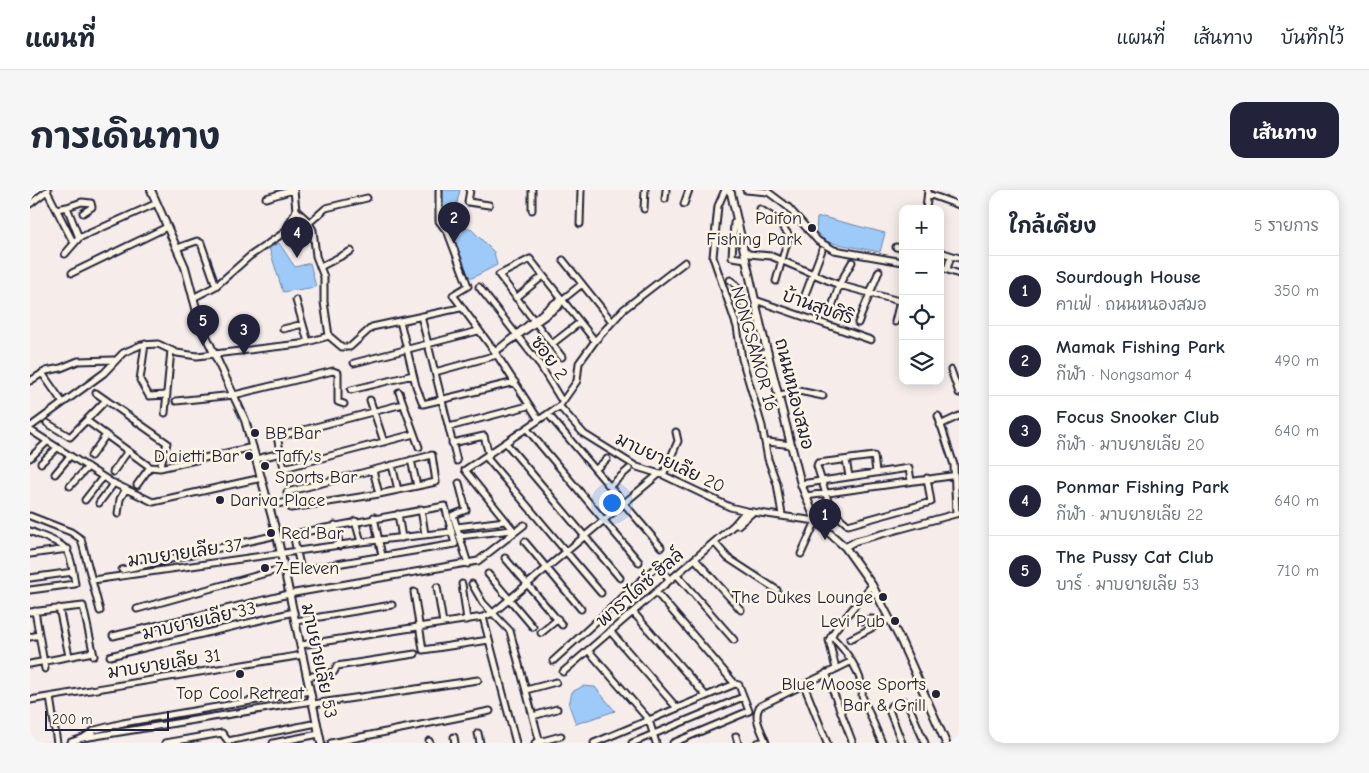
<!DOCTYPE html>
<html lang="th">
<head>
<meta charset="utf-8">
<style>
	body { margin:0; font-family:"Comic Neue","Playpen Sans Thai",sans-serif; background:#f6f6f7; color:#1f2937 }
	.controls { position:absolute; right:15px; top:15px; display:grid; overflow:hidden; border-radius:10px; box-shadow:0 2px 12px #0003 }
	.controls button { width:45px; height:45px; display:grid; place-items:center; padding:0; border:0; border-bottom:1px solid #e0e1e3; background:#fff; color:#1f2937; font:25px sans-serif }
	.scale { position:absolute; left:15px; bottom:12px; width:124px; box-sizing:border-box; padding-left:5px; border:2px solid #22223b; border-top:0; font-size:14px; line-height:18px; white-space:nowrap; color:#22223b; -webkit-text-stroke:4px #fcf5e5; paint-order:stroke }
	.you { position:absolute; left:581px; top:312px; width:18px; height:18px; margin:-12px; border:4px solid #fff; border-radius:50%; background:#1a73e8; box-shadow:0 0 0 8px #1a73e833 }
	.badge { display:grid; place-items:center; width:32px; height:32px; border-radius:50%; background:#22223b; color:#fff; font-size:16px; font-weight:700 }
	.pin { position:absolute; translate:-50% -41px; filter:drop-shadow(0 1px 2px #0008) }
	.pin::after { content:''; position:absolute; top:26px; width:18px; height:15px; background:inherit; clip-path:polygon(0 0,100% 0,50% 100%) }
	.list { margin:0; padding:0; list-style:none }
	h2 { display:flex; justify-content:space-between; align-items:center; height:65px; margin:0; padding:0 20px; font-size:21px }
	h2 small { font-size:16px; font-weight:400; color:#747a83 }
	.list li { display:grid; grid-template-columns:32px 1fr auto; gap:15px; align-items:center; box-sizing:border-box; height:70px; padding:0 20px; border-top:1px solid #e0e1e3 }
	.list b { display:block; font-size:19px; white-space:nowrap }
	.list p { margin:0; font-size:16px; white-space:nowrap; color:#747a83 }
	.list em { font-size:16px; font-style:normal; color:#747a83 }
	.icon { flex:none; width:28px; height:28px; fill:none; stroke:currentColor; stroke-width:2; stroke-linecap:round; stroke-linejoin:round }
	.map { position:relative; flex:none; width:929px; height:553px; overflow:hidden; border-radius:15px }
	header { display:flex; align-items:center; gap:30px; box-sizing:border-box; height:70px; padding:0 25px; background:#fff; border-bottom:1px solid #e0e1e3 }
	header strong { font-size:24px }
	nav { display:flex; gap:28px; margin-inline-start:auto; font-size:18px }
	.intro { display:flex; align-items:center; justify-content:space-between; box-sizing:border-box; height:120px; padding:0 30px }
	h1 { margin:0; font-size:35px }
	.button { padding:12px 22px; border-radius:15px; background:#22223b; color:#fff; font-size:18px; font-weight:700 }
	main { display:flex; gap:30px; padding:0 30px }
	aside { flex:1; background:#fff; border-radius:15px; box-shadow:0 2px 12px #0003 }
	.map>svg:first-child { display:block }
</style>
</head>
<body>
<header>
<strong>แผนที่</strong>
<nav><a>แผนที่</a><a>เส้นทาง</a><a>บันทึกไว้</a></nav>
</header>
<div class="intro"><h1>การเดินทาง</h1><a class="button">เส้นทาง</a></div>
<main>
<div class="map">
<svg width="929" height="553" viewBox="0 0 929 553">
	<rect width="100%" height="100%" fill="#f6edea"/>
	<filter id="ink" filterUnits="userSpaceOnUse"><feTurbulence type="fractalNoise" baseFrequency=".02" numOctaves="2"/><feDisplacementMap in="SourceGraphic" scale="10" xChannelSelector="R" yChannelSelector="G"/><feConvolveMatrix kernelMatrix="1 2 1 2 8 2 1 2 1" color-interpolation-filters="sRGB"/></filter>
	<g filter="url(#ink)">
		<!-- water -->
		<path fill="#9dcaf8" stroke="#6c87ac" d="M413,0H430L426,17L415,19L411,16Z
			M793,27L855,43L850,62L797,52L786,42L787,28Z
			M440,38L464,62L467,75L442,88L438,85L422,44L424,40Z
			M249,53L265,77L280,73L286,97L253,102L239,58Z
			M553,496L565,497L585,521L546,534L539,515L542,502Z"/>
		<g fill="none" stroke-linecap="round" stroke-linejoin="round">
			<defs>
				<path id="minor" d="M409,0V31L418,43L438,96L423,105L465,162L509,230
					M440,0L438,12L459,15
					M695,0L688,16L683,67L707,137L712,169L732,236L738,269L747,294L752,325
					M716,0L738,2L758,17L788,51L804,60L873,72
					M17,1L42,50
					M898,4L929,15
					M236,8L263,0
					M635,9L636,0
					M0,14L18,0
					M654,14L659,0
					M37,17L52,12L61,13L62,17L53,23
					M27,19L37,17L49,48L35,64
					M614,19L615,0
					M730,19L746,29L759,45L746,91
					M896,19L898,0
					M266,20L277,30L283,40L286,66L294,87V112L299,146
					M502,20V0
					M279,33L296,18L337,8
					M704,33L702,67L716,69
					M550,34L551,0
					M49,48L127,13
					M866,57L873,58
					M147,58L167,51L171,53L186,96
					M714,60L719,64L741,66L809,95L873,112
					M910,62L929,68
					M533,70L580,129
					M290,77L321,61
					M910,77L929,84
					M917,79L921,66
					M42,83L137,37
					M700,90C714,98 715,125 718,139L731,137
					M449,97L508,172L530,208
					M775,105L792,60
					M163,108L186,96L220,66L255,42L266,20L264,0
					M486,108L513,86
					M266,110L278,152
					M725,110L841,150
					M802,117L809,95L822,72
					M391,126L427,271
					M370,131L386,196L393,214L485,192
					M865,132L870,111
					M828,133L849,81
					M253,139L273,134
					M115,154L110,190L119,206L137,205
					M522,154L549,133
					M465,162L529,116L532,110L552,94
					M465,162L526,112L532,110
					M725,166L738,162
					M532,167L469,85L500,69L565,151
					M324,173L448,141
					M921,180L929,203
					M405,182L467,165
					M12,183L33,213
					M0,191L16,181L31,178L48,171L84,170
					M321,200L383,185
					M369,202L389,257
					M66,203L137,253L130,278
					M750,205L769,201L793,206
					M340,210L354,252
					M146,211L204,205L303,181L308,183V212L314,214
					M373,214L247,247L254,278L384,244
					M528,218L547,191L549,173L565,151L594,119L655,72
					M135,223L141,160
					M518,224L631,357
					M908,226L924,275L926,324
					M57,231L120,277L130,278L223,257
					M17,233L40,247L76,210
					M910,235L929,226
					M0,237L74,183L93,163L111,155L128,154L147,163L167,166L270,154L299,146L312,157H320L342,137L430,118
					M419,237L498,216
					M497,239L609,372
					M0,240L81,292L123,312L232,288
					M738,252L762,255
					M422,253L454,246L459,265
					M476,253L590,388
					M402,265L406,292L349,304L261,318L257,302Z
					M61,266L76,245
					M456,267L571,403
					M0,268L18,251
					M226,269L251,263
					M381,270L387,296
					M816,270L819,286
					M11,273L27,258
					M362,275L368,300
					M566,279L577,269
					M343,280L349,304
					M83,282L98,261
					M846,282L844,266L788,273L787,276L801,320L818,335L901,312L897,288
					M25,284L40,266
					M633,285L648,251L646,242
					M429,293L436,320L423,325L438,374
					M771,294L879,278L881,291
					M107,295L120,277
					M40,296L58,277
					M580,296L599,279
					M776,306L921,286
					M55,310L73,287
					M69,313L84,293
					M239,315L259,312
					M415,316L425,354L271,380L263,344Z
					M391,319L395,344
					M716,321L704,335H708L723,322
					M88,324L90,309L96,299
					M368,324L372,348
					M0,326L41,342L51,349L70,421
					M344,327L352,366
					M325,331L331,352
					M305,335L310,356
					M427,337L475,331
					M0,341C38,357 39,353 45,394L0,400
					M485,342L435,280L525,219L531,218L554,244L607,277L633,285L700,317L716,321L786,331L771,364
					M429,346L482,340
					M495,352L551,419
					M684,352L698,368L747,400
					M815,357L826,351L929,323
					M0,364L38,359
					M475,368L532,435
					M665,369L711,420
					M92,380L247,345
					M458,384L503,437
					M647,385L704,450
					M0,388L43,382
					M63,390L331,352L421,342
					M432,394L437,430
					M442,394L453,413L480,441L510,553
					M407,397L413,433
					M384,402L393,460L459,450
					M626,402L705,494L709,495L719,521L643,553
					M29,418L39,466
					M107,419L254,378
					M5,421L15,479
					M0,422L53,416L64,466
					M603,422L676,506
					M453,427L486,553
					M266,431L362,415
					M831,431L841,429L854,431
					M580,441L647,518
					M511,443L528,429
					M83,446L259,404L448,371L494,335
					M801,446C815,459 835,486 832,506L852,553
					M0,447L9,445
					M820,449L859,429
					M271,455L453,427L463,423L629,284
					M558,460L619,530L626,553
					M80,466L264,422
					M523,471L628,375L640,390
					M0,474L63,462
					M806,479L820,472
					M533,482L704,335
					M796,483L822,551
					M277,487L304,482L307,476L385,464
					M774,495L797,553
					M496,500L526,492
					M20,507L27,553
					M0,510L273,465
					M283,514L448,490
					M503,526L527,519
					M448,543L450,553
					M706,546L708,553
					M424,547L425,553
					M53,548L282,511
					M399,551L400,553
					M41,552L53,548L65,540L93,533L280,501
					M135,553L192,543L198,551L287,533
					M243,553L289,544
					M301,553L460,521
					M505,553L531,546
					M564,553L705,494
					M602,553L713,507
					M727,553L731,552
					M736,553C732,540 722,528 730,516L806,479L799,450L805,440L842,395
					M872,553L859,520L861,516L874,511L878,514L895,553"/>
				<path id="tertiary" d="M121,0L155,77L170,133L215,230L247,345L291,553
					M698,0L701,3L731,137L771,294L786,331L815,357L842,395L871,451L916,553"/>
			</defs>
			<!-- minor casing -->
			<use href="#minor" stroke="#22223b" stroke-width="9"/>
			<!-- tertiary casing -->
			<use href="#tertiary" stroke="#22223b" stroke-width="10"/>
			<!-- minor -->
			<use href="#minor" stroke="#fcf5e5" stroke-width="5"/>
			<!-- tertiary -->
			<use href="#tertiary" stroke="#fcf5e5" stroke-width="6"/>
		</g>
	</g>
	<!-- markers -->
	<g fill="#22223b" stroke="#fcf5e5" stroke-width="2">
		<circle cx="782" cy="38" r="5"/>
		<circle cx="225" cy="243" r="5"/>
		<circle cx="219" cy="266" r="5"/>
		<circle cx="235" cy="276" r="5"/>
		<circle cx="190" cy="310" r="5"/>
		<circle cx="241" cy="343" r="5"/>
		<circle cx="235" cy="378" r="5"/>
		<circle cx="853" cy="407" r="5"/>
		<circle cx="865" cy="431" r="5"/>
		<circle cx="210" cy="484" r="5"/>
		<circle cx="906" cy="504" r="5"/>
	</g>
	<g text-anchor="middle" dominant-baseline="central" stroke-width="5" stroke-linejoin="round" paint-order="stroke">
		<!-- poi labels -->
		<g font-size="18" fill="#22223b" stroke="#fcf5e5" text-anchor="end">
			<text x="772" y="28">Paifon<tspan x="772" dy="21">Fishing Park</tspan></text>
			<text x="235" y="243" text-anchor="start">BB Bar</text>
			<text x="209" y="266">D'aietti Bar</text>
			<text x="245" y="266" text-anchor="start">Taffy's<tspan x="245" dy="21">Sports Bar</tspan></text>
			<text x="200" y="310" text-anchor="start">Dariva Place</text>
			<text x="251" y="343" text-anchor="start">Red Bar</text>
			<text x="245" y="378" text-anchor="start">7-Eleven</text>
			<text x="843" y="407">The Dukes Lounge</text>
			<text x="855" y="431">Levi Pub</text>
			<text x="896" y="494">Blue Moose Sports<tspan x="896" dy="21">Bar &amp; Grill</tspan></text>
			<text x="210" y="503" text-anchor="middle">Top Cool Retreat</text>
		</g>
		<!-- street labels -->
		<g font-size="18" fill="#22223b" stroke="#fcf5e5">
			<text transform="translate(788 117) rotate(19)">บ้านสุขศิริ</text>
			<text transform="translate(724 159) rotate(74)">NONGSAMOR 16</text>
			<text transform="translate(519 168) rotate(54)">ซอย 2</text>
			<text transform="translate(764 204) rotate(76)">ถนนหนองสมอ</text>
			<text transform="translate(640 273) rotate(25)">มาบยายเลีย 20</text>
			<text transform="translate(155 363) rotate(-8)">มาบยายเลีย 37</text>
			<text transform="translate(610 398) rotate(-41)">พาราไดซ์ ฮิลล์</text>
			<text transform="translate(169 431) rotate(-13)">มาบยายเลีย 33</text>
			<text transform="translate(289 471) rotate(78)">มาบยายเลีย 53</text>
			<text transform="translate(134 474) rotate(-9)">มาบยายเลีย 31</text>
		</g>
	</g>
</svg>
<div class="controls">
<button>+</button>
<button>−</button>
<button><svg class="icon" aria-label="locate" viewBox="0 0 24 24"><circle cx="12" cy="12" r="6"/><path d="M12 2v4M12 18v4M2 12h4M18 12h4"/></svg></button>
<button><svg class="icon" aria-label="layers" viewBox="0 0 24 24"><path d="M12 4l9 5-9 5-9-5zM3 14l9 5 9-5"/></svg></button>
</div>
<div class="scale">200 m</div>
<div class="you"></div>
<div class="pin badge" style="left:795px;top:350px">1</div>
<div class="pin badge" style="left:424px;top:53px">2</div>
<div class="pin badge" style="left:214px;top:165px">3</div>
<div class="pin badge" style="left:267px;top:68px">4</div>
<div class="pin badge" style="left:173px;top:156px">5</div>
</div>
<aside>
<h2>ใกล้เคียง<small>5 รายการ</small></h2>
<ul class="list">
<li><span class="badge">1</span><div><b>Sourdough House</b><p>คาเฟ่ · ถนนหนองสมอ</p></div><em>350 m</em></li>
<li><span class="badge">2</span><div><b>Mamak Fishing Park</b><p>กีฬา · Nongsamor 4</p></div><em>490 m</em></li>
<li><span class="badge">3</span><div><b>Focus Snooker Club</b><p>กีฬา · มาบยายเลีย 20</p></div><em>640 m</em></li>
<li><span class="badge">4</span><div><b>Ponmar Fishing Park</b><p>กีฬา · มาบยายเลีย 22</p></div><em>640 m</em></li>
<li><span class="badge">5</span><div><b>The Pussy Cat Club</b><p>บาร์ · มาบยายเลีย 53</p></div><em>710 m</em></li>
</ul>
</aside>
</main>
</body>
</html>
